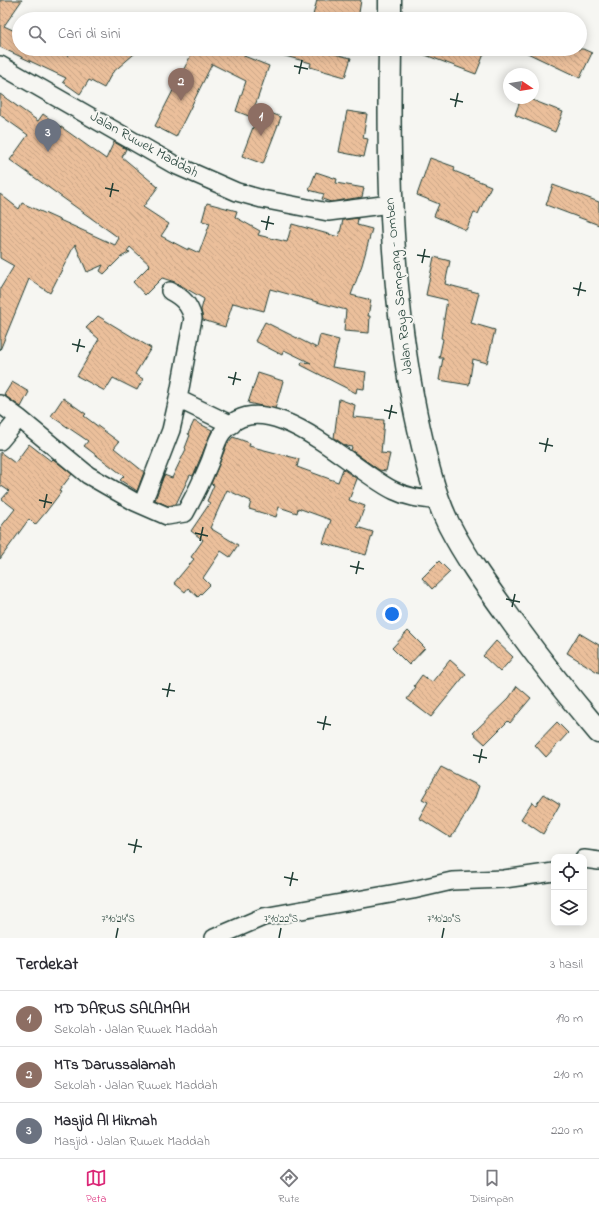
<!DOCTYPE html>
<html lang="id">
<head>
<meta charset="utf-8">
<style>
	body { margin:0; font-family:"Indie Flower",sans-serif; background:#f7f7f7; color:#2b2b33 }
	.controls { position:absolute; right:12px; bottom:12px; display:grid; overflow:hidden; border-radius:8px; box-shadow:0 2px 10px #0003 }
	.controls button { width:36px; height:36px; display:grid; place-items:center; padding:0; border:0; border-bottom:1px solid #e1e1e2; background:#fff; color:#2b2b33; font:20px sans-serif }
	.compass { position:absolute; left:503px; top:68px; width:36px; height:36px; border-radius:50%; background:#fff; box-shadow:0 2px 10px #0003; rotate:102deg }
	.you { position:absolute; left:392px; top:614px; width:14px; height:14px; margin:-10px; border:3px solid #fff; border-radius:50%; background:#1a73e8; box-shadow:0 0 0 6px #1a73e833 }
	.badge { display:grid; place-items:center; width:26px; height:26px; border-radius:50%; background:#db2777; color:#fff; font-size:13px; font-weight:700 }
	.pin { position:absolute; translate:-50% -33px; filter:drop-shadow(0 1px 2px #0008) }
	.pin::after { content:''; position:absolute; top:21px; width:14px; height:12px; background:inherit; clip-path:polygon(0 0,100% 0,50% 100%) }
	.list { margin:0; padding:0; list-style:none }
	h2 { display:flex; justify-content:space-between; align-items:center; height:52px; margin:0; padding:0 16px; font-size:17px }
	h2 small { font-size:13px; font-weight:400; color:#7c7c81 }
	.list li { display:grid; grid-template-columns:26px 1fr auto; gap:12px; align-items:center; box-sizing:border-box; height:56px; padding:0 16px; border-top:1px solid #e1e1e2 }
	.list b { display:block; font-size:15px; white-space:nowrap }
	.list p { margin:0; font-size:13px; white-space:nowrap; color:#7c7c81 }
	.list em { font-size:13px; font-style:normal; color:#7c7c81 }
	.icon { flex:none; width:22px; height:22px; fill:none; stroke:currentColor; stroke-width:2; stroke-linecap:round; stroke-linejoin:round }
	.map { position:relative; flex:none; width:599px; height:938px; overflow:hidden }
	.search { position:absolute; background:#fff; box-shadow:0 2px 10px #0003; left:12px; right:12px; top:12px; height:44px; display:flex; align-items:center; gap:10px; box-sizing:border-box; padding:0 14px; border-radius:22px; color:#7c7c81; font-size:15px }
	.sheet { height:220px; background:#fff }
	nav { display:flex; justify-content:space-around; align-items:center; box-sizing:border-box; height:56px; border-top:1px solid #e1e1e2; background:#fff; font-size:11px; color:#7c7c81 }
	nav a { display:grid; justify-items:center; gap:2px }
	nav .on { color:#db2777 }
	.map>svg:first-child { display:block }
</style>
</head>
<body>
<div class="map">
<svg width="599" height="938" viewBox="0 0 599 938">
	<defs>
		<pattern id="building-back-hatch" width="6" height="6" patternUnits="userSpaceOnUse"><rect width="6" height="6" fill="#ebbf9b"/><path d="M-1 5l2 2M0 0l6 6M5-1l2 2" fill="none" stroke="#c9a586"/></pattern>
	</defs>
	<rect width="100%" height="100%" fill="#f6f6f2"/>
	<filter id="ink" filterUnits="userSpaceOnUse"><feTurbulence type="fractalNoise" baseFrequency=".025" numOctaves="2"/><feDisplacementMap in="SourceGraphic" scale="8" xChannelSelector="R" yChannelSelector="G"/><feConvolveMatrix kernelMatrix="1 2 1 2 8 2 1 2 1" color-interpolation-filters="sRGB"/></filter>
	<g filter="url(#ink)">
		<!-- building -->
		<path fill="url(#building-back-hatch)" stroke="#1f3d34" d="M0,0H22L4,26L19,33V49H55L68,56L73,49H140L112,73L104,88L89,80L80,94L63,82L66,78L0,47Z
			M317,0H361L358,19H312Z
			M183,49H238L245,53L244,56L269,66L251,117L236,111L246,81L212,64L176,137L155,126L192,53Z
			M274,49H327L326,52L351,58L345,77L310,67L311,63L274,53Z
			M412,49H486L476,74L412,50Z
			M519,49H583L592,53L580,78Z
			M0,94L38,121L43,114L106,159L114,142L126,149L122,157L158,187L143,207L169,224L161,236L188,250V248L199,253L210,223L202,221L207,203L237,211L235,217L260,231L258,235L287,242L292,224L339,237L343,220L358,218L357,225L372,229L362,265L351,295L371,300L368,316H370L369,333L344,331L346,310L270,289L264,311L233,303L225,327L203,320L201,310L204,299L175,282L162,278L145,295L133,282L150,265L130,247L127,251L130,252L121,257L104,274L100,271L103,265L87,272L75,244L50,293L29,279L0,350V289L14,266L0,258V194L19,209L22,203L115,245L119,238L10,160L28,135L0,115Z
			M521,98H527L563,112L555,132L515,115Z
			M260,109L281,117L263,164L242,156Z
			M347,111L367,114L363,138L368,139L364,157L339,152Z
			M430,158L455,167L454,171L491,186L478,214L474,213L466,230L434,216L439,204L417,195Z
			M316,172L337,179L336,183L364,188L362,197L331,202L322,199L324,194L309,190Z
			M553,185L599,202V225L546,205Z
			M434,257L450,261L445,284L479,293L471,323L495,330L487,363L473,359L469,385L439,380L443,358H439L443,339L441,338L447,300L426,295Z
			M98,316L151,348L135,374L143,379L137,390L113,378L105,391L77,376L99,339L86,328Z
			M265,322L317,348L320,335L339,340L332,367L366,372L364,389L357,388L356,393L301,365L302,362L311,363L284,350L282,355L255,341Z
			M258,373L283,381L275,409L248,403Z
			M12,382L29,392L21,407L4,395Z
			M63,398L86,414L84,416L119,442L114,448L144,472L137,491L120,480L124,476L84,446L88,441L51,416Z
			M339,399L355,405L353,417L384,420L381,453L390,454L386,471L379,470L351,450L352,447L346,446L334,438Z
			M194,421L212,430L193,476L190,475L176,504L168,506L155,500L164,475L172,478L186,449L185,448L190,435L188,434Z
			M233,437L250,443L249,446L299,459L297,467L338,482L343,469L357,479L349,500L365,506L357,527L373,532L366,555L323,543L331,520L298,508L297,513L279,507L276,517L249,509L251,501L227,490L210,528L238,545L230,557L221,551L203,578L210,585L198,597L188,588L185,592L174,583L194,559L191,557L203,540L191,531L210,503L207,501L214,485L211,484L227,444Z
			M29,444L51,461L53,459L72,474L59,491L61,492L46,512L35,525L29,519L0,559V528L15,509L2,499L9,491L0,485V452L15,463Z
			M439,561L450,572L432,589L422,578Z
			M408,631L425,648L409,665L392,648Z
			M579,633L599,645V673L567,653Z
			M496,641L513,657L500,672L483,656Z
			M450,660L466,674L431,717L407,699L416,687L414,686L422,675L432,682Z
			M517,686L531,698L510,723L508,721L485,744L473,733L509,698Z
			M557,722L568,733L546,757L535,745Z
			M441,767L479,786L474,800L451,838L419,818L428,802L422,799Z
			M544,794L560,804L543,834L521,819L532,802L536,805Z"/>
		<g fill="none" stroke-linecap="round" stroke-linejoin="round">
			<defs>
				<path id="minor" d="M0,65L173,164L237,192L262,199L328,212L390,204
					M178,399L232,425
					M0,404L19,418L88,475L135,502L167,516L185,513C194,497 202,481 209,464C213,455 216,441 222,433C265,376 354,473 395,491C409,498 424,499 439,501
					M0,441L19,418
					M142,505L171,430L178,399L193,318C189,304 183,298 170,291
					M584,859L599,861
					M214,938L263,917L413,890L452,881L504,879L554,872"/>
				<path id="major" d="M390,19V0
					M390,49C388,172 391,294 416,415C424,451 432,491 449,525C467,560 491,592 514,624C541,661 569,697 599,732"/>
			</defs>
			<!-- minor casing -->
			<use href="#minor" stroke="#1f3d34" stroke-width="20"/>
			<!-- major casing -->
			<use href="#major" stroke="#1f3d34" stroke-width="25"/>
			<!-- minor -->
			<use href="#minor" stroke="#f6f6f2" stroke-width="17"/>
			<!-- major -->
			<use href="#major" stroke="#f6f6f2" stroke-width="22"/>
		</g>
	</g>
	<!-- ticks -->
	<path fill="none" stroke="#1f3d34" stroke-width="1.5" d="M294,66L308,69M299,74L302,60M450,99L463,102M455,107L458,93M105,188L119,191M110,197L113,183M261,221L274,224M266,230L269,216M417,255L430,257M422,263L425,249M573,288L586,291M578,296L581,282M72,344L85,347M77,352L80,339M228,377L241,380M233,385L236,372M384,410L397,413M389,419L392,405M539,443L553,446M545,452L548,438M39,500L52,503M44,508L47,494M195,533L208,536M200,541L203,527M350,566L364,569M356,574L359,561M506,599L520,602M512,607L515,594M162,689L175,691M167,697L170,683M317,722L331,725M323,730L326,716M473,755L487,758M479,763L482,749M128,844L142,847M134,853L137,839M284,877L298,880M290,886L293,872M116,938L118,928M279,938L281,928M442,938L444,928"/>
	<g text-anchor="middle" dominant-baseline="central" stroke-width="4" stroke-linejoin="round" paint-order="stroke">
		<!-- street labels -->
		<g font-size="14" fill="#1f3d34" stroke="#f6f6f2">
			<text transform="translate(144 145) rotate(29)">Jalan Ruwek Maddah</text>
			<text transform="translate(399 286) rotate(-96)">Jalan Raya Sampang - Omben</text>
		</g>
	</g>
	<g font-size="10" text-anchor="middle" fill="#1f3d34" stroke="#f6f6f2" stroke-width="4" stroke-linejoin="round" paint-order="stroke">
		<text x="118" y="922">7°10'24"S</text>
		<text x="281" y="922">7°10'22"S</text>
		<text x="444" y="922">7°10'20"S</text>
	</g>
</svg>
<div class="controls">
<button><svg class="icon" aria-label="locate" viewBox="0 0 24 24"><circle cx="12" cy="12" r="6"/><path d="M12 2v4M12 18v4M2 12h4M18 12h4"/></svg></button>
<button><svg class="icon" aria-label="layers" viewBox="0 0 24 24"><path d="M12 4l9 5-9 5-9-5zM3 14l9 5 9-5"/></svg></button>
</div>
<svg class="compass" viewBox="-18 -18 36 36"><path d="M0-13l5 13h-10z" fill="#e53935"/><path d="M0 13l5-13h-10z" fill="#7c7c81"/></svg>
<div class="you"></div>
<div class="pin badge" style="left:261px;top:136px;background:#8d6e63">1</div>
<div class="pin badge" style="left:181px;top:101px;background:#8d6e63">2</div>
<div class="pin badge" style="left:48px;top:152px;background:#6b7280">3</div>
<div class="search"><svg class="icon" aria-label="search" viewBox="0 0 24 24"><circle cx="10" cy="10" r="6"/><path d="M15 15l6 6"/></svg>Cari di sini</div>
</div>
<section class="sheet">
<h2>Terdekat<small>3 hasil</small></h2>
<ul class="list">
<li><span class="badge" style="background:#8d6e63">1</span><div><b>MD DARUS SALAMAH</b><p>Sekolah · Jalan Ruwek Maddah</p></div><em>190 m</em></li>
<li><span class="badge" style="background:#8d6e63">2</span><div><b>MTs Darussalamah</b><p>Sekolah · Jalan Ruwek Maddah</p></div><em>210 m</em></li>
<li><span class="badge" style="background:#6b7280">3</span><div><b>Masjid Al Hikmah</b><p>Masjid · Jalan Ruwek Maddah</p></div><em>220 m</em></li>
</ul>
</section>
<nav>
<a class="on"><svg class="icon" aria-label="map" viewBox="0 0 24 24"><path d="M3 6l6-2 6 2 6-2v14l-6 2-6-2-6 2zM9 4v14M15 6v14"/></svg>Peta</a>
<a><svg class="icon" aria-label="directions" viewBox="0 0 24 24"><path d="M12 3l9 9-9 9-9-9zM9 14v-3h6M13 9l2 2-2 2"/></svg>Rute</a>
<a><svg class="icon" aria-label="saved" viewBox="0 0 24 24"><path d="M7 4h10v16l-5-4-5 4z"/></svg>Disimpan</a>
</nav>
</body>
</html>
